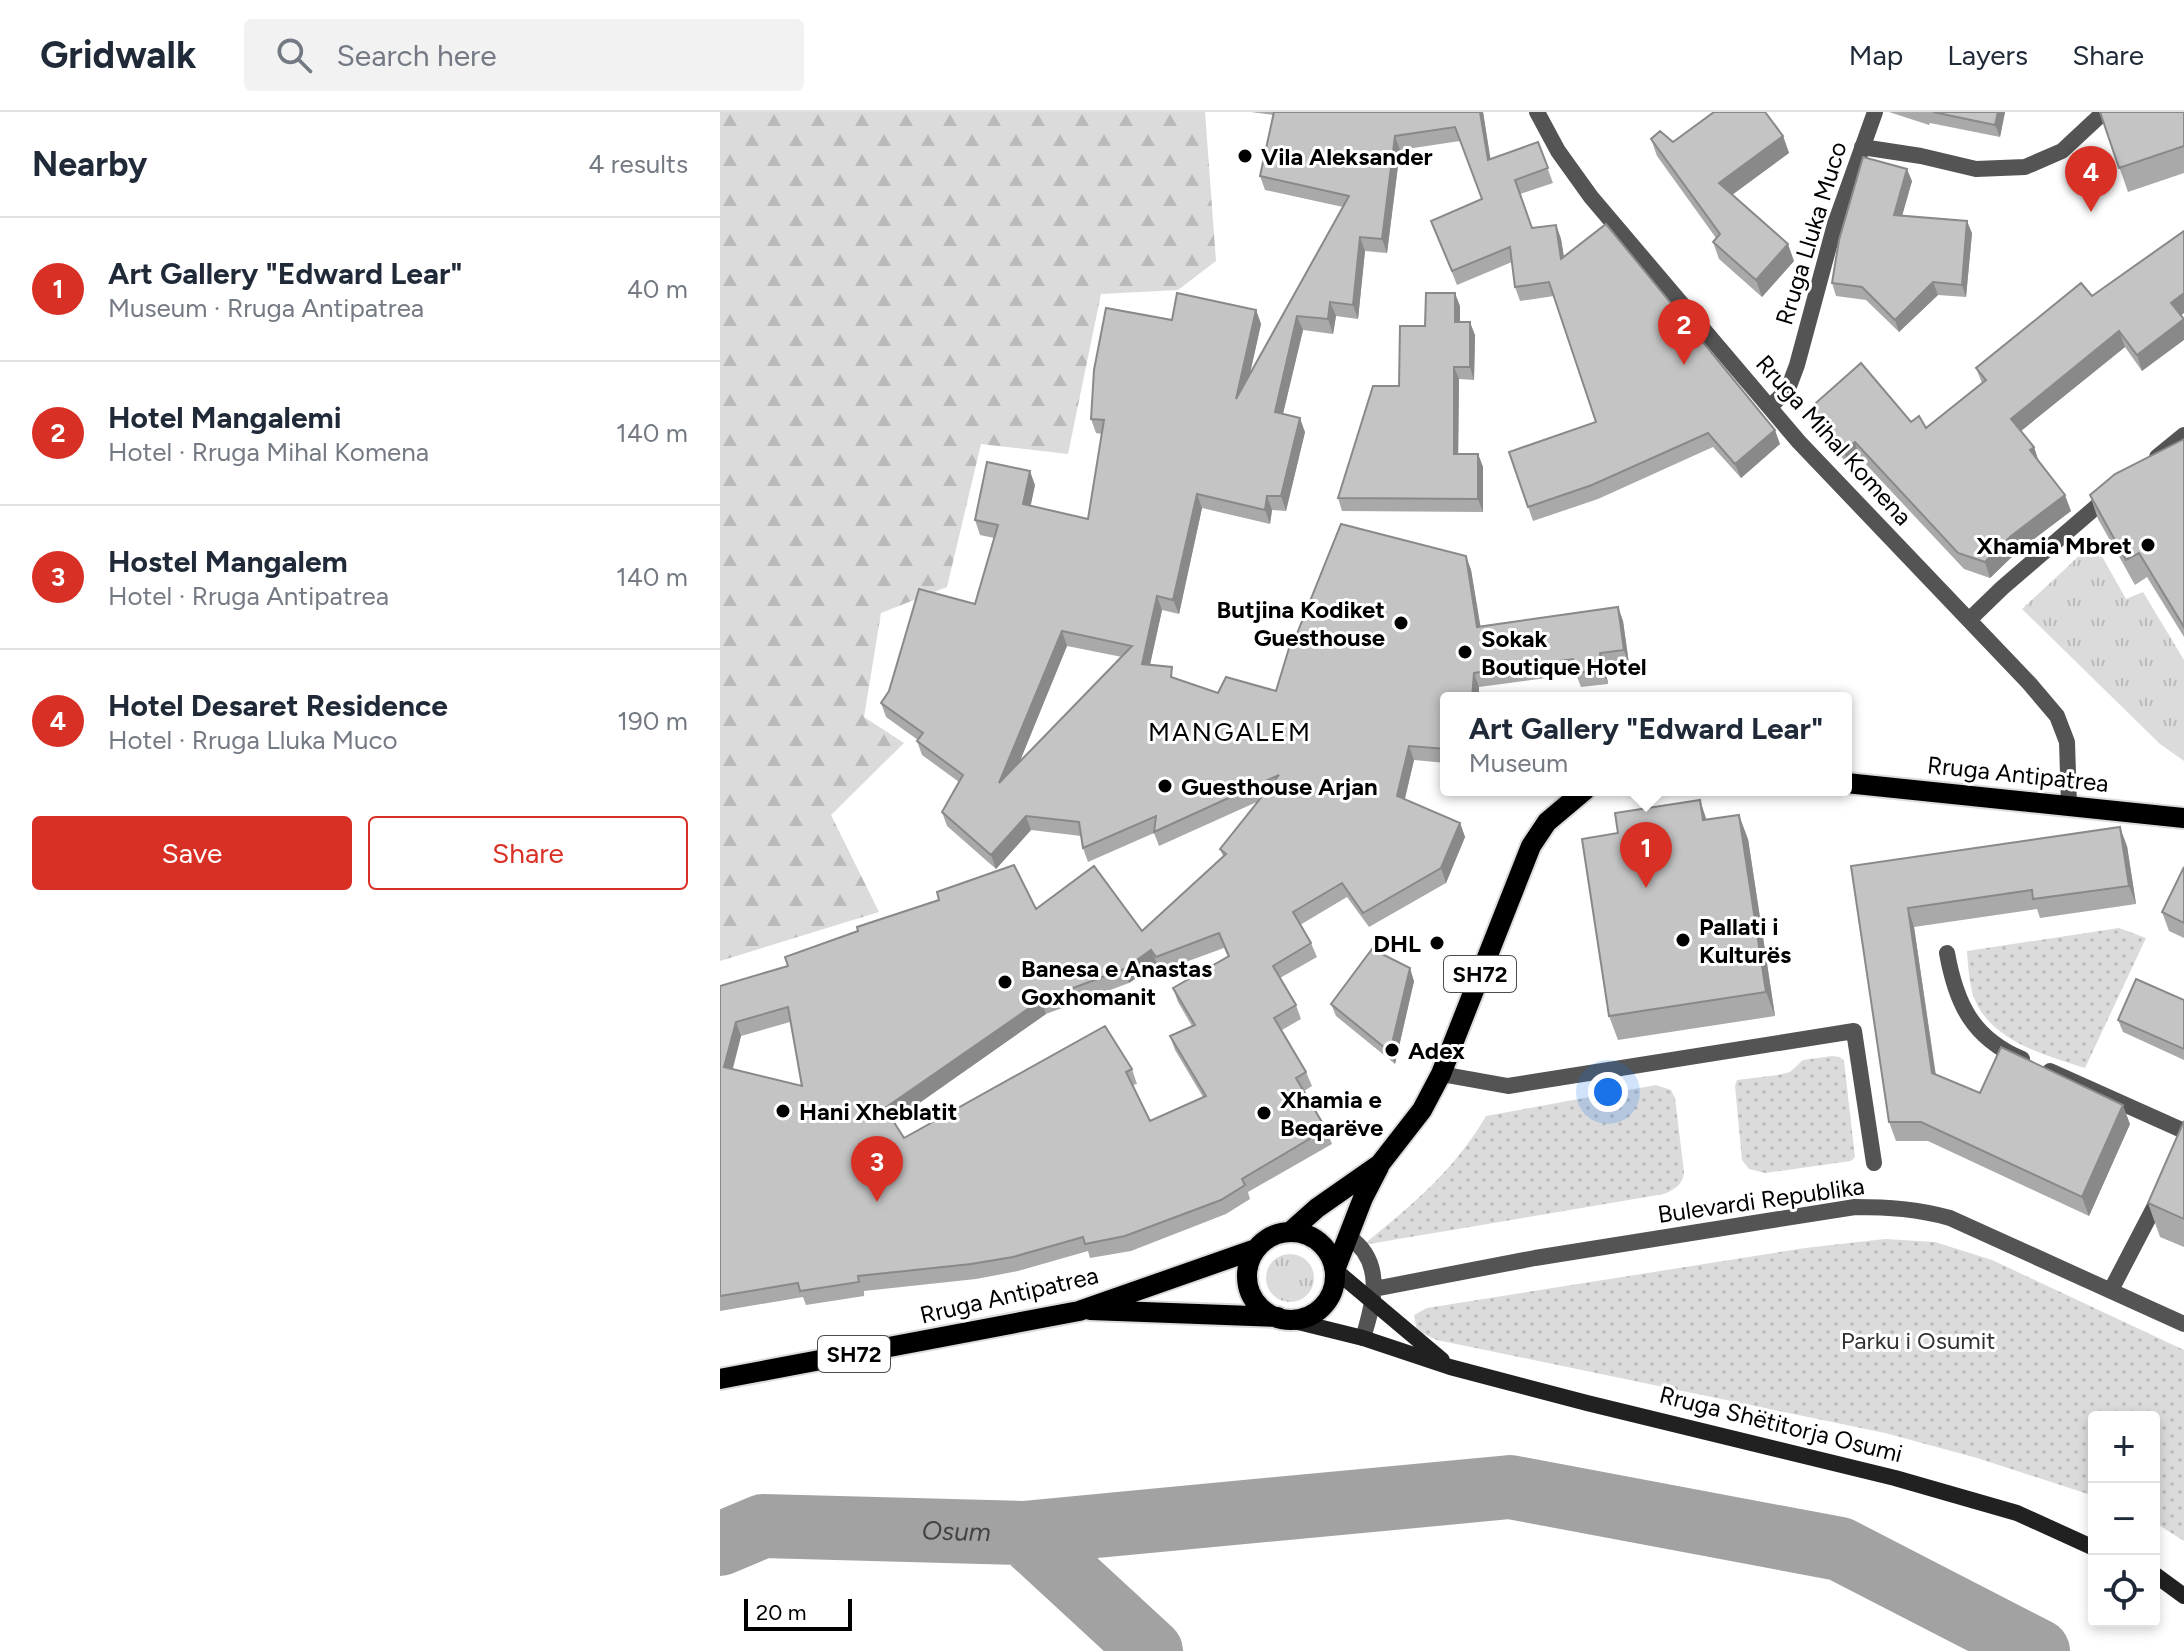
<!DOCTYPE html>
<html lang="en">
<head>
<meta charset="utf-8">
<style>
	body { margin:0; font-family:Figtree,sans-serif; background:#f2f2f3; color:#1f2937 }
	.controls { position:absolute; right:24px; bottom:24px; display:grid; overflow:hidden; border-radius:8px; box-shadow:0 4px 12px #0003 }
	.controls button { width:72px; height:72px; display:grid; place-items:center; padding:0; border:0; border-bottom:2px solid #e0e1e3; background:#fff; color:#1f2937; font:40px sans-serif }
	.scale { position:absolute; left:24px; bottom:20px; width:108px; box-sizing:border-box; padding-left:8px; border:4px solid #000; border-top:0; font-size:22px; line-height:28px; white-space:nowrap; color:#000; -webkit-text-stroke:6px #fff; paint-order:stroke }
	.you { position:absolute; left:888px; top:980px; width:28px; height:28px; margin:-20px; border:6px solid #fff; border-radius:50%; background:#1a73e8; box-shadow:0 0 0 12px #1a73e833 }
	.badge { display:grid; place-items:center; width:52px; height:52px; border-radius:50%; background:#d93025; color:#fff; font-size:26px; font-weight:700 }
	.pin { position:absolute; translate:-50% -66px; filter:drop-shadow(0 2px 4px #0008) }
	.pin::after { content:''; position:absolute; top:42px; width:28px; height:24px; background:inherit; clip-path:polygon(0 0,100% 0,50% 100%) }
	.popup { position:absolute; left:720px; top:580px; width:412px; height:104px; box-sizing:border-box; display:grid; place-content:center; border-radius:8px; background:#fff; filter:drop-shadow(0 2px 6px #0005); font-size:26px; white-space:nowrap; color:#747a83 }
	.popup b { font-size:30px; color:#1f2937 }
	.popup::after { content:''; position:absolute; left:50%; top:100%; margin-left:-16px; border:16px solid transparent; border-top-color:#fff }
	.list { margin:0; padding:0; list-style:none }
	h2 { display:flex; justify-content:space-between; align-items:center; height:104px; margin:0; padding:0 32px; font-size:34px }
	h2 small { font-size:26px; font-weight:400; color:#747a83 }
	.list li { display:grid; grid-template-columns:52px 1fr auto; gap:24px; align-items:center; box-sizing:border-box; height:144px; padding:0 32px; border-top:2px solid #e0e1e3 }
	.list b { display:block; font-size:30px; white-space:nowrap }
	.list p { margin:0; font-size:26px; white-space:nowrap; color:#747a83 }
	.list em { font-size:26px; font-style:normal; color:#747a83 }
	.actions { display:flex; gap:16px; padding:24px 32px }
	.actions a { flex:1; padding:18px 0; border:2px solid #d93025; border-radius:8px; text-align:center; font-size:28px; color:#d93025 }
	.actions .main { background:#d93025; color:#fff }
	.icon { flex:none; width:44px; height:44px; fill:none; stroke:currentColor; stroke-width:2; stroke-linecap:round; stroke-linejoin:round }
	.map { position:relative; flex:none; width:1464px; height:1539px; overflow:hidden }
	header { display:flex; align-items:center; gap:48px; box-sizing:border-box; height:112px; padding:0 40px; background:#fff; border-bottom:2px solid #e0e1e3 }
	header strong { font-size:38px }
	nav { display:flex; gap:44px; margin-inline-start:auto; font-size:28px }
	.search { width:560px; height:72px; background:#f2f2f3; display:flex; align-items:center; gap:20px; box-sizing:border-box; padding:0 28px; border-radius:8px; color:#747a83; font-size:30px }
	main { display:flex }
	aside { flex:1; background:#fff }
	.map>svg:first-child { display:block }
</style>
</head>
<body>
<header>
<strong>Gridwalk</strong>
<div class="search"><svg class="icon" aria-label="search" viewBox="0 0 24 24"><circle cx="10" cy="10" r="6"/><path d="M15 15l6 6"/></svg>Search here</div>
<nav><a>Map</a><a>Layers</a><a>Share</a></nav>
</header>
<main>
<aside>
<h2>Nearby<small>4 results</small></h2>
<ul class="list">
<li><span class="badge">1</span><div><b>Art Gallery &quot;Edward Lear&quot;</b><p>Museum · Rruga Antipatrea</p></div><em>40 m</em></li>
<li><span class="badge">2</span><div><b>Hotel Mangalemi</b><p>Hotel · Rruga Mihal Komena</p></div><em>140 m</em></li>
<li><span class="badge">3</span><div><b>Hostel Mangalem</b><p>Hotel · Rruga Antipatrea</p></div><em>140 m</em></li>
<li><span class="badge">4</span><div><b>Hotel Desaret Residence</b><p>Hotel · Rruga Lluka Muco</p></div><em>190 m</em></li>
</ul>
<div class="actions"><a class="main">Save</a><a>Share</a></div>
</aside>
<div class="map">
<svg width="1464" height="1539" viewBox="0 0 1464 1539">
	<defs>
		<pattern id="grass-tufts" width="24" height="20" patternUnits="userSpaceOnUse" patternTransform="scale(2)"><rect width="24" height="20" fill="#dbdbdb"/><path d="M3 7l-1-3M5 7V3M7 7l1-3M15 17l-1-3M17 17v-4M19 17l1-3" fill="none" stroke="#bababa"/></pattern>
		<pattern id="forest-firs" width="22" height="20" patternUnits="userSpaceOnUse" patternTransform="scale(2)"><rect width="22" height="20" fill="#dbdbdb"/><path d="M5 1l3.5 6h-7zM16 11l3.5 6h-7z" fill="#bababa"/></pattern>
		<pattern id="park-dots" width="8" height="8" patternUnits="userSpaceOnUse" patternTransform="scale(2)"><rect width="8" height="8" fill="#dbdbdb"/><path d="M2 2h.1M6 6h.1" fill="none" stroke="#bababa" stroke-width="1.8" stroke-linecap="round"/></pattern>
	</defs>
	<rect width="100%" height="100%" fill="#fff"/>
	<!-- grass -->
	<path fill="url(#grass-tufts)" d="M1374,430L1406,487L1423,480L1464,548V649L1440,632L1302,497Z
		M546 1166a24 24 0 1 1 48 0a24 24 0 1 1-48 0Z"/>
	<!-- forest -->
	<path fill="url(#forest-firs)" d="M0,0H485L496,149L458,178L381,182L348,342L261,332L227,475L161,501L144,605L184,631L111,703L159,800L0,849Z"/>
	<!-- park -->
	<path fill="url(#park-dots)" d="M1399,816L1426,826L1365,956C1324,943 1268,928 1253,883C1249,869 1248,853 1247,839Z
		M1112,944L1120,945L1124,949L1135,1045L1131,1049L1045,1061L1029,1057L1022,1048L1015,974L1017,968L1058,963L1070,960L1083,948Z
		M936,973L951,978L955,986L964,1060C963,1073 955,1077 944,1082L643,1133C694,1091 732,1061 766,1004Z
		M1165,1127L1215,1130L1272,1148L1464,1238V1429L1434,1410V1305H1374V1384L1257,1346L1165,1321L717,1228L697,1219L694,1203L707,1196L1085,1136Z"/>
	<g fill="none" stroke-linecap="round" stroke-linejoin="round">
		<!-- river -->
		<g stroke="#a2a2a2" stroke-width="64">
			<path d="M303,1421L790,1375L1120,1437L1318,1539"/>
			<path id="s1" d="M0,1432L43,1414L303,1421L431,1539"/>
		</g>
		<defs>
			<path id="primary" d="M1126,671L1464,706
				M570,1120L597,1096L660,1052L702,998L721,962L811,734L827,710L865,678
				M527 1164a44 44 0 1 1 88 0a44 44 0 1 1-88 0Z
				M615,1158L643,1086L659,1055
				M370,1198L558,1205
				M0,1267L359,1199L536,1137"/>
		</defs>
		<!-- primary casing -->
		<use href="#primary" stroke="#dbdbdb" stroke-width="24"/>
		<!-- lane -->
		<path stroke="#545454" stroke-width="16" d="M1227,841C1236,891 1252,926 1302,947
			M1330,959L1464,1019
			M721,962L788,974L1134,919L1154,1051"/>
		<!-- street -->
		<path stroke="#545454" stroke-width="16" d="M817,0L838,39L871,85L1079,330L1309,571L1337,604L1347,630L1349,693
			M1142,35L1201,44L1256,57L1305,55L1342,39L1384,0
			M1050,295L1068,277L1077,253L1115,112L1155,0
			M1437,345L1464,323
			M1249,508L1282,476L1391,382
			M629,1125C665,1150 654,1190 643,1226
			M654,1177L815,1146L1135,1095C1169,1095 1198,1097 1230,1106L1464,1212
			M1391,1178L1440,1084"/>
		<!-- secondary -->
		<path stroke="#212121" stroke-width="16" d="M615,1158L722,1248
			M558,1205L643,1226L730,1255L867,1291L1175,1366L1297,1401L1374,1436
			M1434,1462L1464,1484"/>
		<!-- primary -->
		<use href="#primary" stroke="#000" stroke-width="20"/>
	</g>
	<!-- wall -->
	<path fill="#a9a9a9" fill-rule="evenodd" d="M531,0H763L770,47L818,30L833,71L800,82L812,116L836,113L841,127L844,144L1060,332L1021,366L993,335L878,387L813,409L789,340L876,310L834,184L800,189L795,175L792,150L737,173L711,109L762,87L740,29L680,38L667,141L645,139L638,207L616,204L613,222L583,218L563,302L585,320L566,399L552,398L550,412L482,396L459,502L442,498L430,553L456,567L498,581L556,579L576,524L746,444L751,458L760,515L898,495L903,509L909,552L885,555L888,572L861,575L856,562L759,575V586H726V651L694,648L685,687L740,711L745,725L726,771L649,815L627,785L580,813L591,831L597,845L560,866L576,893L581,907L562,918L586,960L592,974L584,979L606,1017L612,1032L528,1080L530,1087L506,1102L411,1139L370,1146L368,1139L298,1159L256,1167L144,1179V1184L86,1193L83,1185L0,1199V874L316,797L422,819L503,744L500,737L539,689L439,734L434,721L368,750L363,736L361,724L311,718L276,757L227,714L222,700L239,670L202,643L197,629L198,628L166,605L161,591L255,492L274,426L260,423L255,408L315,373L310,394L368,407L382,322L376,321L371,307L452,208L536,198L541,212L530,262L623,95L545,78L540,64L553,3ZM347,534L402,545L298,652ZM504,836L508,845L453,876L458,890L472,914L450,924L455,938L483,985L430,1009L413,973L417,972L412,957L184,1026L173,1009L326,902L409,871L437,852L441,859ZM70,910L82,974L13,957L21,924Z
		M1169,0H1285L1280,25L1210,11L1209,13Z
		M1380,0H1464V61L1408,80Z
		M1063,24L1069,41L1012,83L1074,149L1042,185L999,147L993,130L996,126L937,44L931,27L953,30Z
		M1192,69L1182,103L1252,121L1246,185L1218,183L1179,220L1146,188L1116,184L1112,171Z
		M1372,184L1461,204L1422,259L1405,235L1301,319L1314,335L1319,350L1351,399L1297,440L1270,466L1244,457L1140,346L1129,354L1095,313L1089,297L1191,310L1206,316L1262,271L1256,256Z
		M740,194V210L755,223L754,268L739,267L738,342H758L763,355V400L622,399L618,386L679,274L705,214Z
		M1464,327V525L1427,465L1415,473L1378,407L1370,383Z
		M987,708L1028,727L1055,904L898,928L889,904Z
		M1407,734L1416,792L1320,806L1317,797L1194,815L1216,963L1260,981L1410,1012L1369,1104L1208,1029H1176L1169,1010L1131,754Z
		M1464,755V826L1449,819L1442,800Z
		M694,869L675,952L616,904L611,892Z
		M1464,888V948L1403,920L1398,908Z
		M1464,1009V1135L1440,1125L1428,1091Z"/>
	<!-- shaded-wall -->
	<path fill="#898989" d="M760,0H763L773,62L768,48Z
		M1278,0H1285L1280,25L1275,13Z
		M675,24L680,38L667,141L662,127Z
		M1063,24L1069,41L1005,88L999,71Z
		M1187,57L1192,69L1179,115L1174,103Z
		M1247,109L1252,121L1246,185L1242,173Z
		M836,113L841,127L846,161L841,147Z
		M640,125L645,139L638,207L633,193Z
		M1068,132L1074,149L1042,185L1036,168Z
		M1213,170L1218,183L1179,220L1175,208Z
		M735,181L740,194V223L735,210Z
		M1464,181V201L1457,207L1451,191Z
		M610,190L616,204L613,222L608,207Z
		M536,198L541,212L521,301L516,287Z
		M577,204L583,218L560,314L555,300Z
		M1464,207V228L1422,259L1417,243Z
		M750,210L755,223L754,268L750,255Z
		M1399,219L1405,235L1296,323L1291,307Z
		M734,255L739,267L738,355L734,342Z
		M580,306L585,320L566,399L561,384Z
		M1055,318L1060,332L1021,366L1015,352Z
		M1135,330L1140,346L1129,354L1123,338Z
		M1314,335L1319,351L1310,338Z
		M758,342L763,355V400L758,387Z
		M310,359L315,373L308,407L303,392Z
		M477,382L482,396L459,502L453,488Z
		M1345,383L1351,399L1297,440L1270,466L1265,450L1291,424Z
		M547,384L552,398L550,412L545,398Z
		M746,444L751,458L763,529L757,515Z
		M437,484L442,498L427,566L422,552Z
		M898,495L903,509L909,552L904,538Z
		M342,519L347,534L285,686L279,671Z
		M880,541L885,555L888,572L882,558Z
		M754,561L759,575V586H752Z
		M689,634L694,648L682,698L677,684Z
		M980,688L988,712L983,708Z
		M1019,703L1028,727L1055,904L1046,880Z
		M306,704L311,718L276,757L271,743Z
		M740,711L745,725L726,771L721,756Z
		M1400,715L1407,734L1416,792L1409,774Z
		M1188,796L1194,815L1218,980L1212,961Z
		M431,838L437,852L409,871L404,857Z
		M690,856L694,869L675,952L670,940Z
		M321,888L326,902L171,1011L165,996Z
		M16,910L21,924L9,969L4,955Z
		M1403,993L1410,1012L1369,1104L1362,1085Z"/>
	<!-- building -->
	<path fill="#c4c4c4" stroke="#898989" stroke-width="2" fill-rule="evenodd" d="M554,0H760L768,48L818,30L828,56L795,68L812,116L836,113L841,147L886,112L1055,318L1015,352L988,321L872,373L808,395L789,340L876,310L829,170L795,175L790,135L732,159L711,109L762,87L735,15L675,24L662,127L640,125L633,193L610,190L608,207L577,204L555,300L580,306L561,384H547L545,398L477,382L453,488L437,484L422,552L452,555L451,565L498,581L506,565L556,579L573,523L576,524L621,412L746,444L757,515L898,495L904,538L880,541L882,558L856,561L853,547L754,561L752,586H726V637L689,634L677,684L740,711L721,756L643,801L622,771L573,800L591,831L553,854L576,893L554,906L586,960L576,966L606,1017L522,1067L525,1073L501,1088L405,1124L365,1132L363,1125L293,1145L251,1152L138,1164L139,1170L80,1179L78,1171L0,1184V874L68,854L65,845L138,819L137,815L219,788L217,780L294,753L316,797L374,754L422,819L506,742L500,737L559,663L434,720L436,704L363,736L359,710L306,704L271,743L222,700L243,663L197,629L203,621L161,591L169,579L199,477L255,492L278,413L255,408L267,350L310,359L303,392L368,407L384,308L371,307L374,258L386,196L452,208L457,181L536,198L516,287L629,84L540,64ZM342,519L412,534L279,671ZM499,821L509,844L453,876L475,913L450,924L486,984L430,1009L406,960L412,957L385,914L184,1026L165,996L321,888L404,857L431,838L436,845ZM68,895L82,974L4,955L16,910Z
		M994,0H1045L1063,24L999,71L1068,132L1036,168L993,130L1000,122L931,27L940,19L953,30Z
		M1213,0H1278L1275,13Z
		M1380,0H1464V34L1399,56Z
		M1143,45L1187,57L1174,103L1247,109L1242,173L1213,170L1175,208L1142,175L1112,171L1119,128Z
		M1464,119V181L1451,191L1464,207L1417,243L1399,219L1291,307L1314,335L1310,338L1345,383L1291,424L1265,450L1238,441L1135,330L1123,338L1089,297L1141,251L1191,310L1199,304L1206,316L1266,268L1256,256L1361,171L1372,184Z
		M706,181H735V210H750V255H734V342H758V387L618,386L653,274H679L680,214H705Z
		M1464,327V515L1419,441L1406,448L1370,383L1395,362Z
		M980,688L983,708L1019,703L1046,880L889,904L862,727L898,721L895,701Z
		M1400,715L1409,774L1313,787L1312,778L1188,796L1212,961L1260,981L1281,935L1403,993L1362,1085L1201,1010H1169L1131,754Z
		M1464,755V811L1442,800Z
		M652,837L690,856L670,940L611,892Z
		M1416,867L1464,888V937L1398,908Z
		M1464,1009V1107L1428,1091Z"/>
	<!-- markers -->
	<g fill="#000" stroke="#fff" stroke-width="3">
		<circle cx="525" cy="44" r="8"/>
		<circle cx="1428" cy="433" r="8"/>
		<circle cx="681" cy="511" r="8"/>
		<circle cx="745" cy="540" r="8"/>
		<circle cx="445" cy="674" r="8"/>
		<circle cx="963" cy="828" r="8"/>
		<circle cx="717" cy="831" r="8"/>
		<circle cx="285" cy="870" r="8"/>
		<circle cx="672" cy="938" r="8"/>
		<circle cx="63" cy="999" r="8"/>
		<circle cx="544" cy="1001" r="8"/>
	</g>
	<g text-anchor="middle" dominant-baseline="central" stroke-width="6" stroke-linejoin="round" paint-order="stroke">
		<!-- shield labels -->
		<g fill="#fff" stroke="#4c4c4c" stroke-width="2">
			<rect x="724" y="844" width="72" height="36" rx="6"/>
			<rect x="98" y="1224" width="72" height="36" rx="6"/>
		</g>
		<g font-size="22" font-weight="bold" fill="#000">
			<text x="760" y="862">SH72</text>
			<text x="134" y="1242">SH72</text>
		</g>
		<!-- poi labels -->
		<g font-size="24" font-weight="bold" fill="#000" stroke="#fff" text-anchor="start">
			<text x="541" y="44">Vila Aleksander</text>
			<text x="1412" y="433" text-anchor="end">Xhamia Mbret</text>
			<text x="665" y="497" text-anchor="end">Butjina Kodiket<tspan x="665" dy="28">Guesthouse</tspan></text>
			<text x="761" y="526">Sokak<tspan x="761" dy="28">Boutique Hotel</tspan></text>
			<text x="461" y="674">Guesthouse Arjan</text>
			<text x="979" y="814">Pallati i<tspan x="979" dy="28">Kulturës</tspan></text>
			<text x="701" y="831" text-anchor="end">DHL</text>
			<text x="301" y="856">Banesa e Anastas<tspan x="301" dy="28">Goxhomanit</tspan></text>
			<text x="688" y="938">Adex</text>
			<text x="560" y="987">Xhamia e<tspan x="560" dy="28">Beqarëve</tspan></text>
			<text x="79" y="999">Hani Xheblatit</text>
		</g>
		<!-- street labels -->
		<g font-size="24" fill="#000" stroke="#fff">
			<text transform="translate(1091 121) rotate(-73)">Rruga Lluka Muco</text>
			<text transform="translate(1114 328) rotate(48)">Rruga Mihal Komena</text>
			<text transform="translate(1298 662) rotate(6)">Rruga Antipatrea</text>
			<text transform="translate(1041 1088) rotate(-8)">Bulevardi Republika</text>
			<text transform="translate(289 1183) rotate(-13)">Rruga Antipatrea</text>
			<text transform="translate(1061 1312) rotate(14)">Rruga Shëtitorja Osumi</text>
		</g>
		<!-- park labels -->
		<g font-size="24" fill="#323232" stroke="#fff">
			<text x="1198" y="1228">Parku i Osumit</text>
		</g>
		<!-- neighbourhood labels -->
		<g font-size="26" letter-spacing="2" fill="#000" stroke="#fff">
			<text x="510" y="620">MANGALEM</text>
		</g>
		<!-- water labels -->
		<g font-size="26" font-style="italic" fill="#434343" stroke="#fff">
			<text stroke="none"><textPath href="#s1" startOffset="240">Osum</textPath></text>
		</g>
	</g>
</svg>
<div class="controls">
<button>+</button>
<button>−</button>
<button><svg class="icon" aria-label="locate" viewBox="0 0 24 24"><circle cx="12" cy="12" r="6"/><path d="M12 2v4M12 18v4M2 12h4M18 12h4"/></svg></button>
</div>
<div class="scale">20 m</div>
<div class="you"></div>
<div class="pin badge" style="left:926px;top:776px">1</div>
<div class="popup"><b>Art Gallery &quot;Edward Lear&quot;</b>Museum</div>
<div class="pin badge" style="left:964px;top:253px">2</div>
<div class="pin badge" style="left:157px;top:1090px">3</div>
<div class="pin badge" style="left:1371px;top:100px">4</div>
</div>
</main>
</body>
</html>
